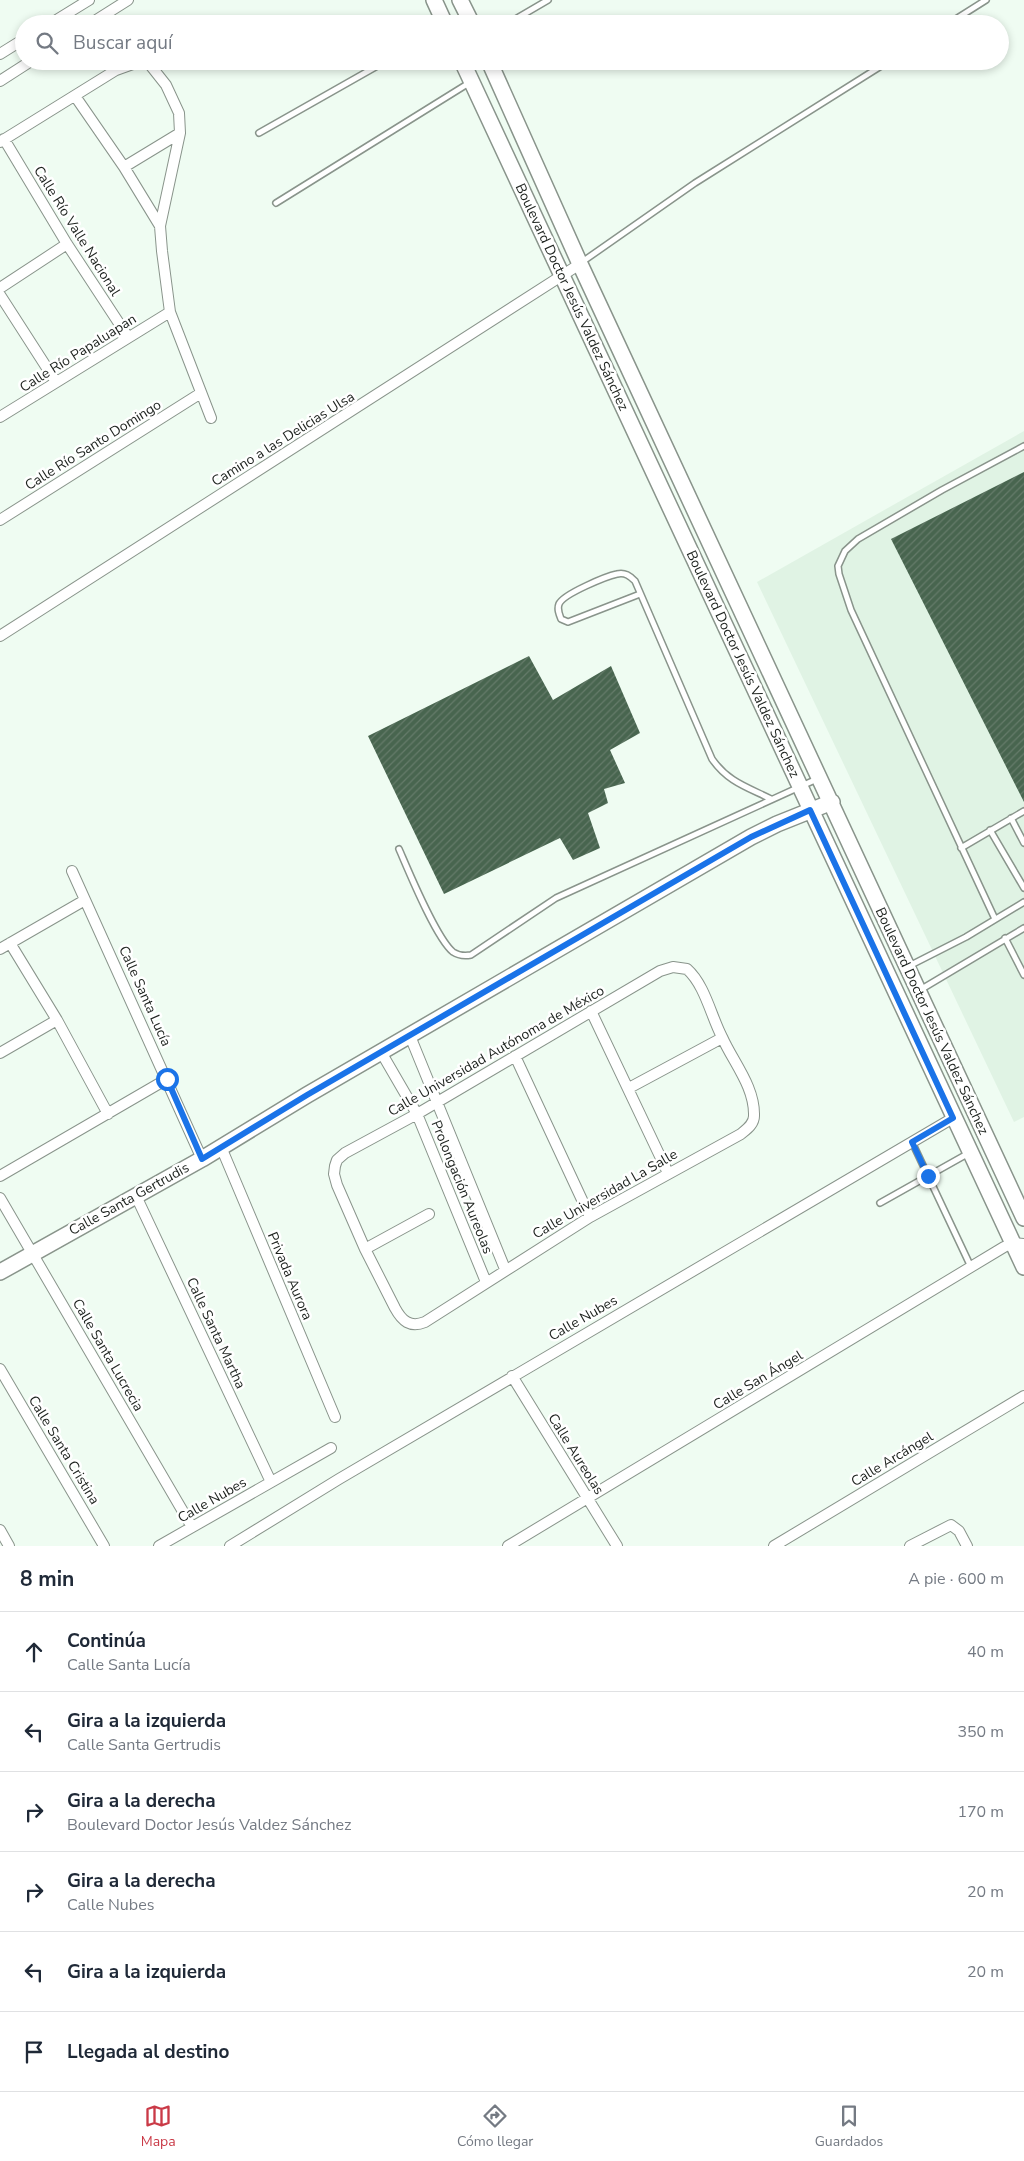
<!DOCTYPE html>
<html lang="es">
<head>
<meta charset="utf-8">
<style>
	body { margin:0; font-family:"Nunito Sans",sans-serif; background:#f6f6f7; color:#1f2937 }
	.stop { position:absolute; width:15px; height:15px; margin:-11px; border:4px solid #1a73e8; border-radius:50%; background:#fff }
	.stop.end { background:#1a73e8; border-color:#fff; box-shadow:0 1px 5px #0008 }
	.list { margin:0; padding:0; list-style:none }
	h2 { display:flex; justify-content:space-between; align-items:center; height:65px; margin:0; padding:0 20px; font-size:21px }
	h2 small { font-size:16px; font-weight:400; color:#747a83 }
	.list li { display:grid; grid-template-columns:32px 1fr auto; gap:15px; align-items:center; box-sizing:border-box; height:80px; padding:0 20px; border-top:1px solid #e0e1e3 }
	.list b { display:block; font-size:19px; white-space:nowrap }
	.list p { margin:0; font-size:16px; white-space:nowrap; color:#747a83 }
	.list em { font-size:16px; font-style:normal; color:#747a83 }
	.icon { flex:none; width:28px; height:28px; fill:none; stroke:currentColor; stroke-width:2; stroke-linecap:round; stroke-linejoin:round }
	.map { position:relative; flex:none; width:1024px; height:1546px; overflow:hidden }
	.search { position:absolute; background:#fff; box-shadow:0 2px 8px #0003; left:15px; right:15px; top:15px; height:55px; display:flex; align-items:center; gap:12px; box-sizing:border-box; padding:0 18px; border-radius:28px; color:#747a83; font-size:19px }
	.sheet { height:545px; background:#fff }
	nav { display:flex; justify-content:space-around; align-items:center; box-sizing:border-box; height:70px; border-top:1px solid #e0e1e3; background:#fff; font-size:14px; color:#747a83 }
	nav a { display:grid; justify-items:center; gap:2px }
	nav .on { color:#ca3a47 }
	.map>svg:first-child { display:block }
</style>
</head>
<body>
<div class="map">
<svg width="1024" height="1546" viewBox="0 0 1024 1546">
	<defs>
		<pattern id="building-hatch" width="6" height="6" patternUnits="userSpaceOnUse" patternTransform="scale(1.25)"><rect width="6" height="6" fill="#48654f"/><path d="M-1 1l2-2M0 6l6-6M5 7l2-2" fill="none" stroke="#657b6a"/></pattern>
	</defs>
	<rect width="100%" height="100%" fill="#effcf2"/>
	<!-- built -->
	<path fill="#e0f3e4" d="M1024,431V1117L1014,1122L757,582Z"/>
	<!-- building -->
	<path fill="url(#building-hatch)" d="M1024,472V802L891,539Z
		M529,656L553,700L611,666L640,733L610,750L625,783L604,789L608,803L588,813L600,848L573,860L560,838L444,894L368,736Z"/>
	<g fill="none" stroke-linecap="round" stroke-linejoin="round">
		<defs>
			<path id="lane" d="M507,24L548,0
				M948,24L986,0
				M259,133L386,61
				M276,203L469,83
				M582,262L695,183L889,61
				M640,594L568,622L561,619C559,614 557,609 559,604C563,594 607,576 617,574C625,572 630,576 635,581L712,759C728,782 747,787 771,799
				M1011,818L1024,843
				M990,830L1024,888
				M961,848L1024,811
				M399,849C409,872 436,938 453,952C459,956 465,956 471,955L556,898L817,779
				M995,919L851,610L839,574L838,566L845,551L858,539L942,490L1024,446
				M1005,938L1024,975
				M909,966L966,937L1024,902
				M920,990L1024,928
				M912,1142L971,1267
				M880,1203L969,1153"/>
			<path id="street" d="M50,24L89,0
				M90,24L128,0
				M0,54L24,39
				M147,61L166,85L179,113L180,133L160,226L162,251L170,312L211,418
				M0,81L31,61
				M75,96L124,167L160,226
				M4,139L67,244L128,337
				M0,142L116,70L141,61
				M124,167L180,133
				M0,288L67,244
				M0,295L56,382
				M0,417L170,312
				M0,520L201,393
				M0,636L580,264
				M72,871L202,1159
				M10,943L57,1020L108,1114
				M0,949L85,900
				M673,967L687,969C705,985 711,1016 722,1037C733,1062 755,1087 754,1116C754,1124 747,1129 741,1134L590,1217L425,1322C410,1328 402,1321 395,1308L365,1249L337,1185L334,1174L335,1166L337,1160L345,1153L417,1114L660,971Z
				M591,1011L668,1173
				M410,1036L505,1269
				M381,1052L417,1114L486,1282
				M0,1053L57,1020
				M515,1056L590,1217
				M629,1088L722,1038
				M221,1147L335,1417
				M0,1176L167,1079
				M136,1196L271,1482
				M0,1198L192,1527
				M365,1249L429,1214
				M0,1369L104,1546
				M512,1376L617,1546
				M0,1530L9,1546
				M159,1546L331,1448
				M230,1546L339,1479L953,1118
				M508,1546L1004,1247L1013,1243L1024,1244
				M774,1546L1024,1396
				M910,1546L951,1525L959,1531L967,1546"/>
			<path id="secondary" d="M434,0L445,24
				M460,0L472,24
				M462,61L1024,1267
				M489,61L580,264L1024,1218
				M0,1272L202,1159L307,1095L751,837L777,824L832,802"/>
		</defs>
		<!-- lane casing -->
		<use href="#lane" stroke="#89948b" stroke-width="8"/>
		<!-- street casing -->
		<use href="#street" stroke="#89948b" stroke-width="12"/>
		<!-- secondary casing -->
		<use href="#secondary" stroke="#89948b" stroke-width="18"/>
		<!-- lane -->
		<use href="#lane" stroke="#fff" stroke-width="5"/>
		<!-- street -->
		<use href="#street" stroke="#fff" stroke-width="10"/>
		<!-- secondary -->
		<use href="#secondary" stroke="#fff" stroke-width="15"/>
	</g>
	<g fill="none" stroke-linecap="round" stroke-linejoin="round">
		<!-- route -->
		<path stroke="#1a73e8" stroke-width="6" d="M167,1079L202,1159L307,1095L751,837L810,810L953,1118L912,1142L928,1176"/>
	</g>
	<g text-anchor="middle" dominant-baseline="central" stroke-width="5" stroke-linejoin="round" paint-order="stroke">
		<!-- street labels -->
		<g font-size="14" fill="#1d221e" stroke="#fff">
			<text transform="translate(77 231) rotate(58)">Calle Río Valle Nacional</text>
			<text transform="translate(572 297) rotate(65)">Boulevard Doctor Jesús Valdez Sánchez</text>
			<text transform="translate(78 353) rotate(-32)">Calle Río Papaluapan</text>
			<text transform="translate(283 439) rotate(-32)">Camino a las Delicias Ulsa</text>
			<text transform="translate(93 445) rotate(-32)">Calle Río Santo Domingo</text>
			<text transform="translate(743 664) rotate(65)">Boulevard Doctor Jesús Valdez Sánchez</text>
			<text transform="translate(145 996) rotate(66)">Calle Santa Lucía</text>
			<text transform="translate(932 1021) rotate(65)">Boulevard Doctor Jesús Valdez Sánchez</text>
			<text transform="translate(496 1051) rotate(-30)">Calle Universidad Autónoma de México</text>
			<text transform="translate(462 1187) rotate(68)">Prolongación Aureolas</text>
			<text transform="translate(605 1194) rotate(-30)">Calle Universidad La Salle</text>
			<text transform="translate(129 1199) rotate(-29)">Calle Santa Gertrudis</text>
			<text transform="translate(290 1276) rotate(67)">Privada Aurora</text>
			<text transform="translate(583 1318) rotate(-30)">Calle Nubes</text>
			<text transform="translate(216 1333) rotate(65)">Calle Santa Martha</text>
			<text transform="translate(108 1355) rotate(60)">Calle Santa Lucrecia</text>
			<text transform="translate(758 1380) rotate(-31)">Calle San Ángel</text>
			<text transform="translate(64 1450) rotate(59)">Calle Santa Cristina</text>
			<text transform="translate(576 1454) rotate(58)">Calle Aureolas</text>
			<text transform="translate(892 1459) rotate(-31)">Calle Arcángel</text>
			<text transform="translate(212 1500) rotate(-30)">Calle Nubes</text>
		</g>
	</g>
</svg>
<div class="stop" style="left:167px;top:1079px"></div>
<div class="stop end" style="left:928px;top:1176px"></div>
<div class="search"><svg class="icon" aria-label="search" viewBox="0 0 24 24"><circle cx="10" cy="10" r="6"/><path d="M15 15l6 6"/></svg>Buscar aquí</div>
</div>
<section class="sheet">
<h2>8 min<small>A pie · 600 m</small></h2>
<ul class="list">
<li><svg class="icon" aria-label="ahead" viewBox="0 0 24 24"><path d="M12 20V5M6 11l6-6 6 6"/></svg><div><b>Continúa</b><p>Calle Santa Lucía</p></div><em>40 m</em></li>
<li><svg class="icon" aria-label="left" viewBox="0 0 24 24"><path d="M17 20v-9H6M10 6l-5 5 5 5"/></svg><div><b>Gira a la izquierda</b><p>Calle Santa Gertrudis</p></div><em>350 m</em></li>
<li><svg class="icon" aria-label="right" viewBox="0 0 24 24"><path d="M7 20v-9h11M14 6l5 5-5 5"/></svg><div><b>Gira a la derecha</b><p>Boulevard Doctor Jesús Valdez Sánchez</p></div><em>170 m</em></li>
<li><svg class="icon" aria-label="right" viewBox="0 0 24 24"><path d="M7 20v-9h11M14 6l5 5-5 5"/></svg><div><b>Gira a la derecha</b><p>Calle Nubes</p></div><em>20 m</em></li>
<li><svg class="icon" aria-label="left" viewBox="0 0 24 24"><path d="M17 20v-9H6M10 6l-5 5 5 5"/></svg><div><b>Gira a la izquierda</b></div><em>20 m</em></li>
<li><svg class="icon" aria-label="arrive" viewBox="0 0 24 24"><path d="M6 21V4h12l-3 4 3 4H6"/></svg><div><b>Llegada al destino</b></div></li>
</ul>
</section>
<nav>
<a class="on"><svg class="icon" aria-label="map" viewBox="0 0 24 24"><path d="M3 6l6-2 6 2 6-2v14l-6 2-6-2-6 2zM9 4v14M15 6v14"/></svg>Mapa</a>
<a><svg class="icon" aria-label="directions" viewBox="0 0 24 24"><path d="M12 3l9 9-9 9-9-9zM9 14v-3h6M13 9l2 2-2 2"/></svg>Cómo llegar</a>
<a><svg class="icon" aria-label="saved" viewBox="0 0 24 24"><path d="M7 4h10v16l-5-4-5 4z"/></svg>Guardados</a>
</nav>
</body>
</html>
